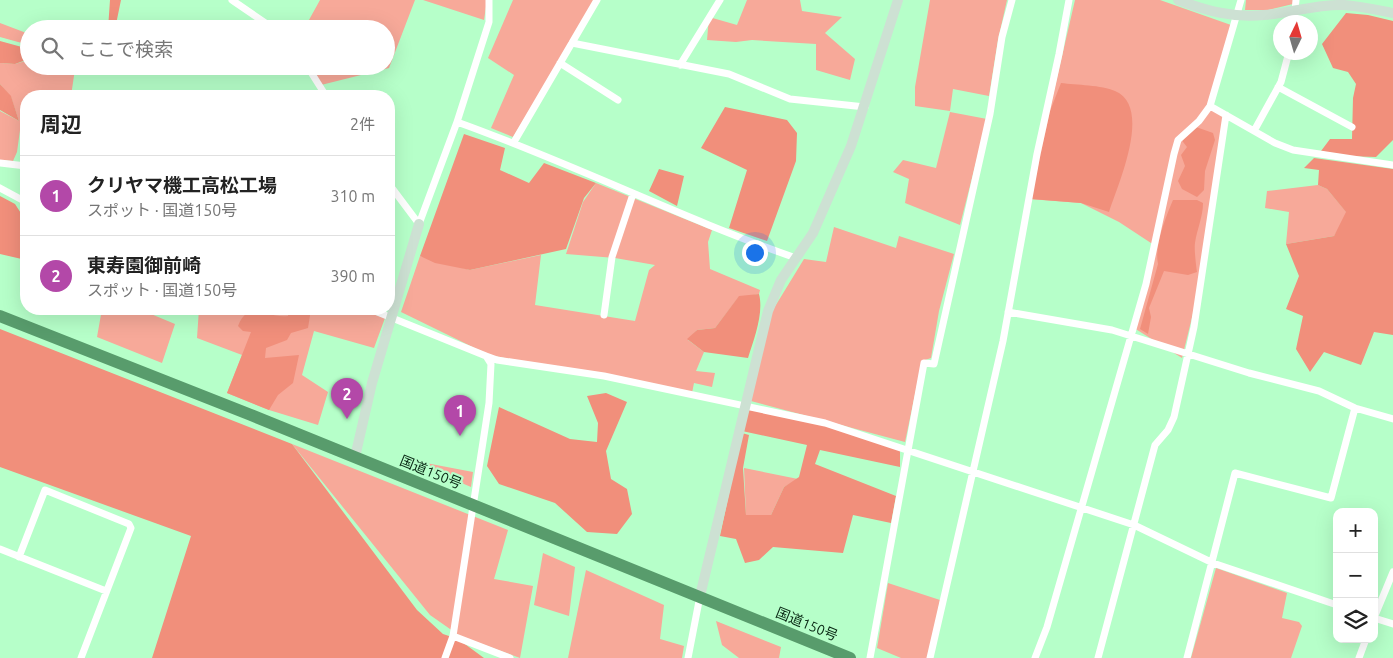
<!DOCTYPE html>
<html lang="ja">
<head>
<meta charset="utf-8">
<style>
	body { margin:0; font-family:Ubuntu,"Noto Sans JP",sans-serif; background:#f2f2f2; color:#222 }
	.controls { position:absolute; right:15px; bottom:15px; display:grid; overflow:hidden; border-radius:10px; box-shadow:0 5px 20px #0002 }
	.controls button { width:45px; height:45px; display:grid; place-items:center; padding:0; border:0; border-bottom:1px solid #e0e0e0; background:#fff; color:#222; font:25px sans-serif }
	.compass { position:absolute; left:1273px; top:15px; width:45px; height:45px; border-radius:50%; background:#fff; box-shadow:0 5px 20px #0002; rotate:5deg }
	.you { position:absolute; left:754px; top:252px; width:18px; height:18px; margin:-12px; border:4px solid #fff; border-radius:50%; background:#1a73e8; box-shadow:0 0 0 8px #1a73e833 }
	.badge { display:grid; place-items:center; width:32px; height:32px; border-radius:50%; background:#b348a8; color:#fff; font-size:16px; font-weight:700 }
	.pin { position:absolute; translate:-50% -41px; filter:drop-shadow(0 1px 2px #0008) }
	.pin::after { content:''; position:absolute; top:26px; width:18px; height:15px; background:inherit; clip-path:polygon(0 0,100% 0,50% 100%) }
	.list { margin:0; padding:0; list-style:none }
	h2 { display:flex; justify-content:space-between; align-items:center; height:65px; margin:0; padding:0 20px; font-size:21px }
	h2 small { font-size:16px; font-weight:400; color:#767676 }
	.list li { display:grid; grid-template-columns:32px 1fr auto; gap:15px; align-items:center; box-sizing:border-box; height:80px; padding:0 20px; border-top:1px solid #e0e0e0 }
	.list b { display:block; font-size:19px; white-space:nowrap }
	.list p { margin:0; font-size:16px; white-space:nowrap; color:#767676 }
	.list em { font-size:16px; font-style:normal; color:#767676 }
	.icon { flex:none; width:28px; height:28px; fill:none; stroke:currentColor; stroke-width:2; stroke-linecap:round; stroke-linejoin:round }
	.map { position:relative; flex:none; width:1393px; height:658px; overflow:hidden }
	.search { position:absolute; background:#fff; box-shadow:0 5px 20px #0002; left:20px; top:20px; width:375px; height:55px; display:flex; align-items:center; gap:12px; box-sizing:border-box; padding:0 18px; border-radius:28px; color:#767676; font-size:19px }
	.panel { position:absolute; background:#fff; box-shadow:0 5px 20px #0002; left:20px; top:90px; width:375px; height:225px; border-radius:20px }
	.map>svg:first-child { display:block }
</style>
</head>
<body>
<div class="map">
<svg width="1393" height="658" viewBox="0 0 1393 658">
	<rect width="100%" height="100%" fill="#b6ffc9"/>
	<!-- green -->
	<path fill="#f7a999" d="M320,0H415L389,68L321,85L311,66H386V29H304Z
		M423,0H487L484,20Z
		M513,0H597L513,137L491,128L514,75L488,58Z
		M747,0H800L802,11L842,17L825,33L855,59L850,80L816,70V44L752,40L736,42L707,40L709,17L737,25Z
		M930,0H1007L998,40L989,96L953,89L950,111L915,106V87Z
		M1075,0H1160L1231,25L1210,106L1226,115L1202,277L1182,358L1134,328L1154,245L1119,222L1081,203L1029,199Z
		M1246,0H1293V4L1268,10H1245Z
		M0,23L29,34V45L0,37Z
		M29,60V66H73L75,69L71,96H26V122L21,123L17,152L13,161L0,160V111L19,121L11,97L0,84V63L15,64Z
		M950,112L987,119L960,225L905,203L909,179L893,172L903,160L936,168Z
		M596,183L712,230L708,242L710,269L760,290L759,294L738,298L715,328L697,330L688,340L704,352L696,371L715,373L712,387L694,383L692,393L684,392L489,355L401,312L420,256L470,270L541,255L535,305L635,321L649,270L655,265L615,258L566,254L583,202Z
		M1318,185L1327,189L1348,214L1334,236L1286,244L1289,212L1265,208L1267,191Z
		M834,227L896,248L899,236L954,254L939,311L931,358L922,361L905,442L751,401L771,313L804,259L826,262Z
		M102,309H151V314L175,324L162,363L97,337Z
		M199,309H358L385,318L374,348L314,331L302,375L328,392L318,425L269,410L227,393L242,355L197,338Z
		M292,444L508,530L494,579L533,586L520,658L460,636L430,615Z
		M405,459L473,472L471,487Z
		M744,468L798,479L784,487L771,515H746Z
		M543,553L575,567L569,616L534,605Z
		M1216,568L1287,593L1282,618L1299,622L1302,626L1291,658H1191Z
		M586,570L664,605L660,639L684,646L682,658H568Z
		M888,583L940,600L929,658H901L877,648Z
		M716,621L781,647L779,658H739L722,645Z"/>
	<!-- forest -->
	<path fill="#f18f7b" d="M110,0H121L115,29H108Z
		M1346,13L1368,15L1393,21V140L1376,157L1345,156L1321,151L1330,139H1352L1353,98L1356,84L1348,72L1333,68L1322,44Z
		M0,41L29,49V59L15,64L0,63Z
		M1061,83C1076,85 1102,85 1115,91C1153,107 1118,184 1109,212L1081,203L1031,199L1050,111Z
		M0,84L11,96L19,121L0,110Z
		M725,107L787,120L797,133L796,161L767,241L729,228L747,170L701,148Z
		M1196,127L1213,133L1215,140L1205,171L1204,190L1197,197L1182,189L1178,181L1185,166L1181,155L1187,147L1180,138Z
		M464,134L505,148L500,170L529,183L544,163L596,183L584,198L566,249L470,270L435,263L420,256Z
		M1314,158L1393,169V335L1374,332L1361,365L1324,352L1310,372L1296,349L1303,316L1286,309L1299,276L1286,244L1334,236L1346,212L1327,189L1318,185L1319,170L1304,168Z
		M659,169L684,176L677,206L649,191Z
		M0,196L15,204L26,221V260L0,254Z
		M1173,200H1197L1203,203C1203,217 1197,229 1195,243C1194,248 1196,265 1197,272L1188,275L1164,271L1149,308L1151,317L1148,334L1140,329L1158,264C1154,245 1166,217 1173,200Z
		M759,294C764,313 754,339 748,358L704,352L687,339L697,330L715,328L739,296Z
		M289,309H311L308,328L291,333L287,340L266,348L265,358L299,355L293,383L278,395L269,410L227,393L251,332L243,331L238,326C249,298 267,319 288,316Z
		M0,329L292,444L417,610L443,634L458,639L484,658H152L191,536L0,467Z
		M606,393L627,402L606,451L611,479L627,489L632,514L617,534L587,532L555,503L499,484L487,466L499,407L570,439L597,442L598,423L587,396Z
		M752,409L823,425L900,450V467L820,450L815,464L896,496L891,523L853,515L843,553L773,547L759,560L745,563L736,539L720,536L742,433L749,435L743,468L746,515H771L784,487L799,477L807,445L742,431L747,411Z"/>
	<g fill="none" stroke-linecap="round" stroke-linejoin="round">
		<!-- street -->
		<path stroke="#fff" stroke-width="7" d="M232,0L274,29
			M1294,22L1296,0
			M572,43L729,74L790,99L865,107
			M560,63L618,100
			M680,65L720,0
			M307,66L326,96
			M1278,87L1352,127
			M1210,106L1275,143L1293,150L1393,165
			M457,122C572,163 681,218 796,258
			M1254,131L1281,82L1289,52
			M514,142L597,0
			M0,163L26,166
			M389,184L419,224L457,122L489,22V0
			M0,188L26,202
			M370,309L486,356L491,364L489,403L453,636L445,658
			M1008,312L1112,330L1249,373L1319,391L1355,408L1393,419
			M604,315L612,257L633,194
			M486,356L497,360L604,376L825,423L1134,525L1213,563L1337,605
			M0,549L106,591
			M19,557L45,490L129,524L131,528L81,658
			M1374,618L1393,572
			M1374,618L1393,624
			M453,636L510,658
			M688,658L700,596
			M870,658L924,363L934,364L990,114L1002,37L1012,0
			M930,658L1003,341L1037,154L1059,54L1069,0
			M1035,658L1047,627L1146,284L1174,154L1178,140L1199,121L1210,106L1241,0
			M1098,658L1155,445L1168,430L1174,417L1194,327L1226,115
			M1187,658L1235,473L1331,498L1355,408
			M1359,658L1366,639"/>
		<!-- secondary -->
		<path stroke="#cde1d3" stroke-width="10" d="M1178,0C1207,11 1233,18 1264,15C1291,13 1316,4 1344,5C1360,6 1377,10 1393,13
			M355,457L372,383L419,224
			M700,596L768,311L781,280L813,233L851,146L898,0"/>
		<!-- highway -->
		<path stroke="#589c6c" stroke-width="12" d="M0,316L251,415L850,658"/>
	</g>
	<g text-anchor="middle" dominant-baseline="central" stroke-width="4.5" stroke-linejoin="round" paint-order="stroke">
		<!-- street labels -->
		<g font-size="14" fill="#072612" stroke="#b6ffc9">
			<text transform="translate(431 472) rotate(22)">国道150号</text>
			<text transform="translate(807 624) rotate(22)">国道150号</text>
		</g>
	</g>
</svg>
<div class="controls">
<button>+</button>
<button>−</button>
<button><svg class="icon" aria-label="layers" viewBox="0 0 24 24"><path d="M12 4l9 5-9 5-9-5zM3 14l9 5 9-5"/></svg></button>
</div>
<svg class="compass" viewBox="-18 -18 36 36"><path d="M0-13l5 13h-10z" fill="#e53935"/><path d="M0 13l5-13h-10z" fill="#767676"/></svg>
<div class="you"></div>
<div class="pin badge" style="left:460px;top:436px">1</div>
<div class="pin badge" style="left:347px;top:419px">2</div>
<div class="search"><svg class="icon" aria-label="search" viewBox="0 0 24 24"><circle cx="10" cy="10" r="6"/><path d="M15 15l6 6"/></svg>ここで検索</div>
<section class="panel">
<h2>周辺<small>2件</small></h2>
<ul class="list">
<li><span class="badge">1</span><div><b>クリヤマ機工高松工場</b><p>スポット · 国道150号</p></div><em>310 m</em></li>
<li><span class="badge">2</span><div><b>東寿園御前崎</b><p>スポット · 国道150号</p></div><em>390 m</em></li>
</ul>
</section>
</div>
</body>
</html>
